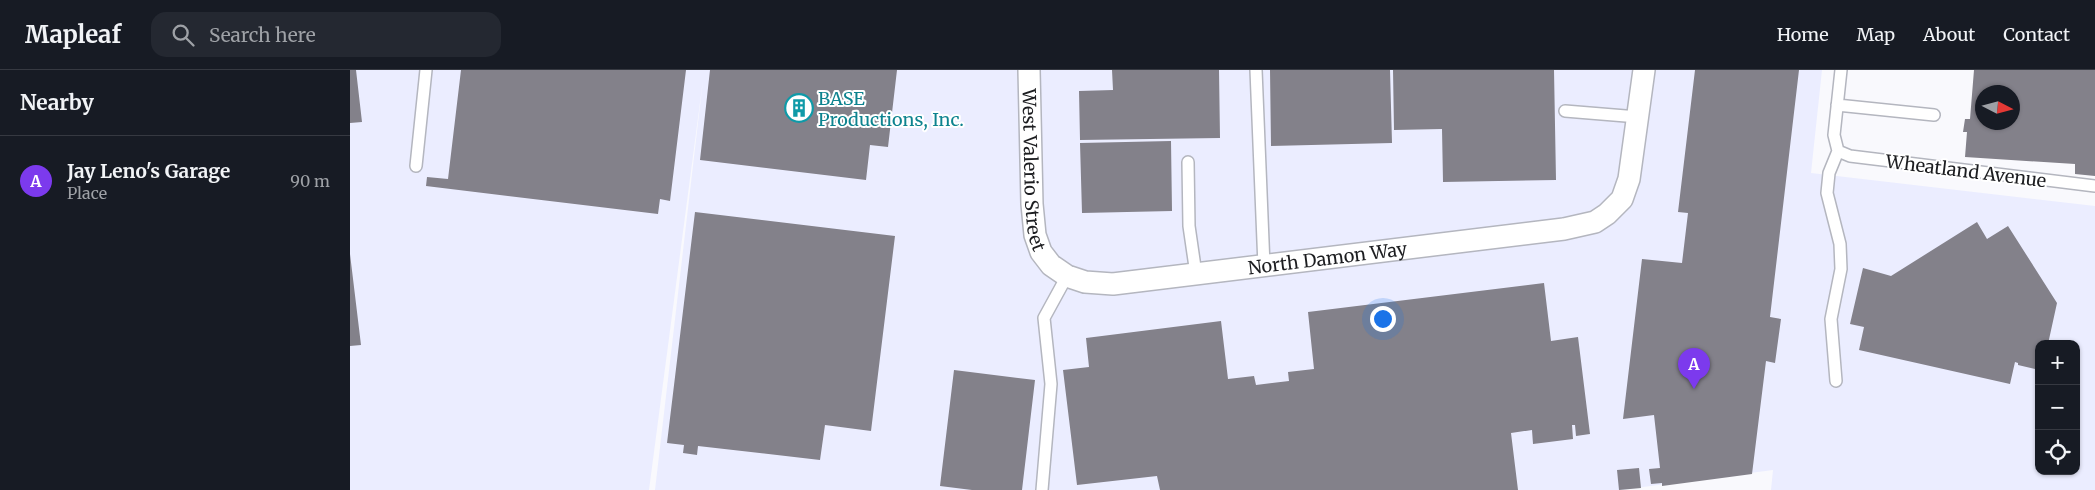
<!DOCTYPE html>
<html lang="en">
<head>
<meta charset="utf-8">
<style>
	body { margin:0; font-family:Merriweather,serif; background:#242831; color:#f1f3f6 }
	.controls { position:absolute; right:15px; bottom:15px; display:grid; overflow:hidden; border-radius:10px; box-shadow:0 1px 4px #0004 }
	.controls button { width:45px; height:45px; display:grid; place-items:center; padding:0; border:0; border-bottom:1px solid #363941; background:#171b24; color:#f1f3f6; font:25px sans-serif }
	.compass { position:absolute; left:1625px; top:15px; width:45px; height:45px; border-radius:50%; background:#171b24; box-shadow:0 1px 4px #0004; rotate:96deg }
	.you { position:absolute; left:1032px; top:248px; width:18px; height:18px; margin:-12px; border:4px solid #fff; border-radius:50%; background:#1a73e8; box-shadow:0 0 0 8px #1a73e833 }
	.badge { display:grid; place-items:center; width:32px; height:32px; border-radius:50%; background:#7c3aed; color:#fff; font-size:16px; font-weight:700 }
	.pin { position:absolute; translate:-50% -41px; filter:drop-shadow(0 1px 2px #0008) }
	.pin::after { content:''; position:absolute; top:26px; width:18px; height:15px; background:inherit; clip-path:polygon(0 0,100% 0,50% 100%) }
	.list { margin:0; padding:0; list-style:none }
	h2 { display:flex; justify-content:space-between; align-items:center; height:65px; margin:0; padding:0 20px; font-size:21px }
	h2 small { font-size:16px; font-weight:400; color:#9ea1a6 }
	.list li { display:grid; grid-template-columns:32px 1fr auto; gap:15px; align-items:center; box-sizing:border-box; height:90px; padding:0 20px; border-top:1px solid #363941 }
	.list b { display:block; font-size:19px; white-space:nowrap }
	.list p { margin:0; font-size:16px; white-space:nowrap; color:#9ea1a6 }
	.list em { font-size:16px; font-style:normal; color:#9ea1a6 }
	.icon { flex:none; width:28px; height:28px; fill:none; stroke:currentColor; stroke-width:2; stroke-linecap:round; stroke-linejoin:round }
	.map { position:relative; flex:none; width:1745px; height:420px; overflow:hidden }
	header { display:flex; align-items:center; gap:30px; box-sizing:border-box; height:70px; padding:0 25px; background:#171b24; border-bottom:1px solid #363941 }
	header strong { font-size:24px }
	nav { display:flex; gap:28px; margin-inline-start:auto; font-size:18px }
	.search { width:350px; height:45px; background:#242831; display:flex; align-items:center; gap:12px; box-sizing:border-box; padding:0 18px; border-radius:15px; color:#9ea1a6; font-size:19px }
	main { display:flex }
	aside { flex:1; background:#171b24 }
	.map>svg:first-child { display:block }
</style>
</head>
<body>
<header>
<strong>Mapleaf</strong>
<div class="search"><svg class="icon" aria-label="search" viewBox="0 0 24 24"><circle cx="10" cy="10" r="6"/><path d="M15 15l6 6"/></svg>Search here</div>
<nav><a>Home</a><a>Map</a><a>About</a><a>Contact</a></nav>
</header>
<main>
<aside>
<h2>Nearby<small></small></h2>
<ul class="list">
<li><span class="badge">A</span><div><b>Jay Leno's Garage</b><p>Place</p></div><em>90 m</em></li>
</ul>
</aside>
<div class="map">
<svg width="1745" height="420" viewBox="0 0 1745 420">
	<rect width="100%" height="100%" fill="#f9f9fd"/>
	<!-- built -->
	<path fill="#ebedff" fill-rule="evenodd" d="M0,0H1472L1461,103L1745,136V420H1421L1423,400L1270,420H305L353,10L299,420H0ZM1689,274H1726V401H1689Z"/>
	<!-- building -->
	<path fill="#83818a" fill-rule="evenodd" d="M0,0H6L12,52L0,53Z
		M111,0H336L320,131L310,129L308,144L76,116L77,107L98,109Z
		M360,0H547L538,77L520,75L516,110L350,90Z
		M762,0H869L870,68L730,70L729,21L763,20Z
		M920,0H1040L1042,73L921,76Z
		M1043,0H1204L1206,110L1093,112L1092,59L1044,60Z
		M1345,0H1449L1420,247L1431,249L1425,293L1416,291L1402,404L1312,416V413L1301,414L1299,399L1310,398L1304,345L1273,349L1292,189L1332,193L1338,143L1328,142Z
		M1624,0H1745V106L1725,104V94L1615,87L1617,62H1613L1615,49H1620ZM1632,22H1662V52H1632Z
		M821,71L822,141L732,143L730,73Z
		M345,142L545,166L521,361L475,355L470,390L348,376L347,385L333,383L334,375L317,373Z
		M1627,152L1637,169L1658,156L1707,233L1698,274H1689V300L1668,295V293L1665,292L1660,314L1509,280L1514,257L1500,254L1513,198L1541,206Z
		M0,184L11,275L0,276Z
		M1194,213L1201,271L1228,267L1240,364L1226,366L1225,355H1222L1223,369L1183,374L1182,360L1161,363L1168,420H810L807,406L727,415L713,300L739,297L736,268L871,251L878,309L904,306L906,315L939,311L938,302L964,299L958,242Z
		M604,300L685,310L672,420H622L590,416Z
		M1289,398L1291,418L1269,420L1267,400Z"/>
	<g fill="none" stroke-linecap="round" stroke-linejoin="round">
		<defs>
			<path id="service" d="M906,0L914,196
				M1487,35L1584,45
				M1215,41L1288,47
				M1488,81L1500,86L1745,116
				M1488,81L1484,65L1491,0
				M838,92L839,156L846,204
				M66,96L76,0
				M1486,311L1481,249L1491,199L1490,174L1477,123L1479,103L1488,81
				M692,420L701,314L694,248L717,206"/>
			<g id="minor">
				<path id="s1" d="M679,0L682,134L685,165L691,182L701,195L717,206L735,212L763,214L1214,159L1245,152L1257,144L1272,129L1279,109L1294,0"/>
			</g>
		</defs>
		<!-- service casing -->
		<use href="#service" stroke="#b4b6bf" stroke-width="14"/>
		<!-- minor casing -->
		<use href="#minor" stroke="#b4b6bf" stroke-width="24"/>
		<!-- service -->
		<use href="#service" stroke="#fff" stroke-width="11"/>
		<!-- minor -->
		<use href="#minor" stroke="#fff" stroke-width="21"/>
	</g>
	<!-- icons -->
	<defs>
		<symbol id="building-ring" viewBox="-11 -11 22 22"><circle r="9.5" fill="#fff" stroke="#0f9aa8" stroke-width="1.5"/><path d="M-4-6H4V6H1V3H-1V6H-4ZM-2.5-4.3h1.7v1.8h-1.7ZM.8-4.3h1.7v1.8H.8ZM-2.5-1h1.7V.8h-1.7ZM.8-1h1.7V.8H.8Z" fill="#0f9aa8"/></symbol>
	</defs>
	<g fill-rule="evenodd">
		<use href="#building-ring" x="433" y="22" width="32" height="32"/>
	</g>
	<g text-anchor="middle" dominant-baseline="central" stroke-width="4" stroke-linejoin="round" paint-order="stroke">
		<!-- culture labels -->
		<g font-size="18" fill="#0d838f" stroke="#fff" text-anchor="start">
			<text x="468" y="28">BASE<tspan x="468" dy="21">Productions, Inc.</tspan></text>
		</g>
		<!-- street labels -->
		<g font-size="18" fill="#1c1d20" stroke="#fff">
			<text stroke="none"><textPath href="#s1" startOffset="100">West Valerio Street</textPath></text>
			<text transform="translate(1616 101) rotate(7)">Wheatland Avenue</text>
			<text stroke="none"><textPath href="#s1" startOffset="482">North Damon Way</textPath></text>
		</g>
	</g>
</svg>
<div class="controls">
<button>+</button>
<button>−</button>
<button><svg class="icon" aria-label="locate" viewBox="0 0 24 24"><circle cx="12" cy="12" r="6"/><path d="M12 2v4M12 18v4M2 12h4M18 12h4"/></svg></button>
</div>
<svg class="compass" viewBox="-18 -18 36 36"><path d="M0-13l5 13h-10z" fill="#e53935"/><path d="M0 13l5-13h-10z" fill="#9ea1a6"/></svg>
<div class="you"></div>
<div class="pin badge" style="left:1344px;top:319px">A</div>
</div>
</main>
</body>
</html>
